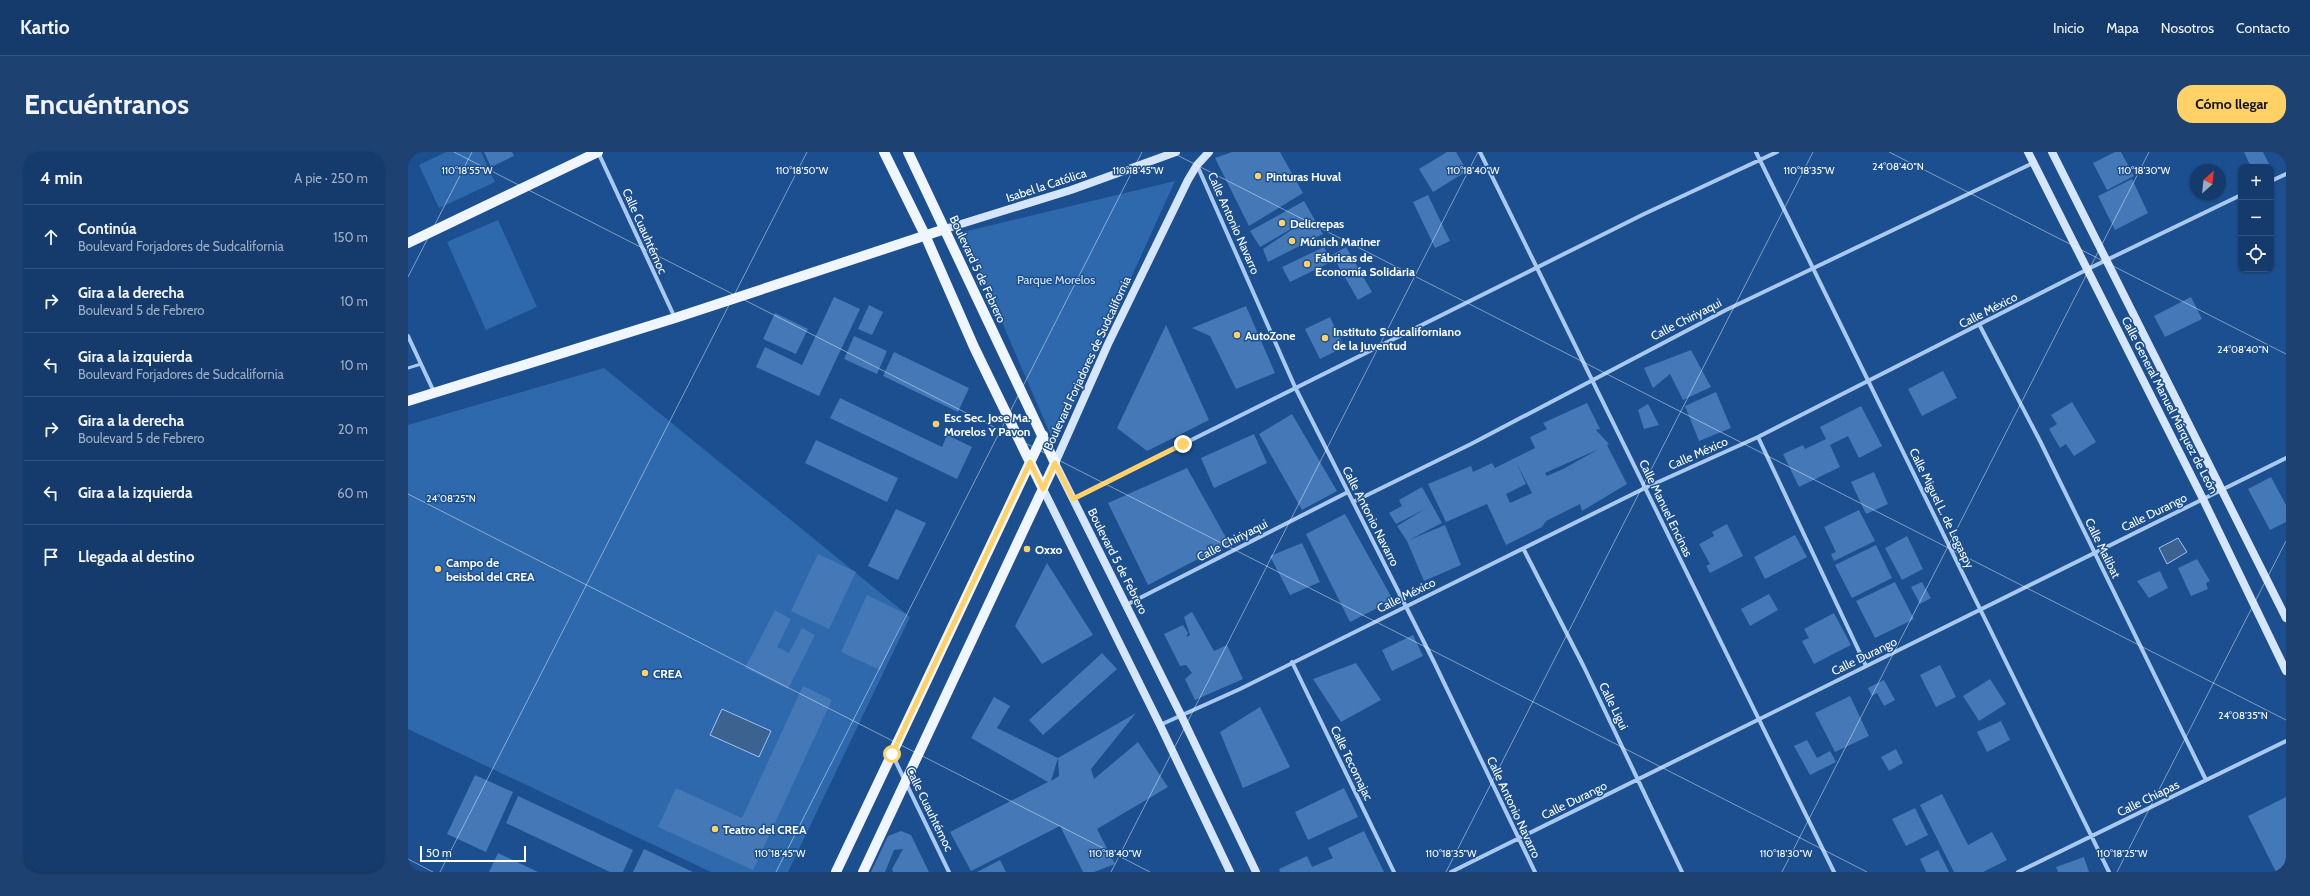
<!DOCTYPE html>
<html lang="es">
<head>
<meta charset="utf-8">
<style>
	body { margin:0; font-family:Cabin,sans-serif; background:#1d4271; color:#f1f3f6 }
	.controls { position:absolute; right:12px; top:12px; display:grid; overflow:hidden; border-radius:8px; box-shadow:0 1px 3px #0004 }
	.controls button { width:36px; height:36px; display:grid; place-items:center; padding:0; border:0; border-bottom:1px solid #33557e; background:#143b6b; color:#f1f3f6; font:20px sans-serif }
	.compass { position:absolute; left:1782px; top:12px; width:36px; height:36px; border-radius:50%; background:#143b6b; box-shadow:0 1px 3px #0004; rotate:27deg }
	.scale { position:absolute; left:12px; bottom:10px; width:106px; box-sizing:border-box; padding-left:4px; border:2px solid #fff; border-top:0; font-size:11px; line-height:14px; white-space:nowrap; color:#fff; -webkit-text-stroke:3px #1b4f8f; paint-order:stroke }
	.stop { position:absolute; width:12px; height:12px; margin:-9px; border:3px solid #ffd166; border-radius:50%; background:#fff }
	.stop.end { background:#ffd166; border-color:#fff; box-shadow:0 1px 4px #0008 }
	.list { margin:0; padding:0; list-style:none }
	h2 { display:flex; justify-content:space-between; align-items:center; height:52px; margin:0; padding:0 16px; font-size:17px }
	h2 small { font-size:13px; font-weight:400; color:#9dadc1 }
	.list li { display:grid; grid-template-columns:26px 1fr auto; gap:12px; align-items:center; box-sizing:border-box; height:64px; padding:0 16px; border-top:1px solid #33557e }
	.list b { display:block; font-size:15px; white-space:nowrap }
	.list p { margin:0; font-size:13px; white-space:nowrap; color:#9dadc1 }
	.list em { font-size:13px; font-style:normal; color:#9dadc1 }
	.icon { flex:none; width:22px; height:22px; fill:none; stroke:currentColor; stroke-width:2; stroke-linecap:round; stroke-linejoin:round }
	.map { position:relative; flex:none; width:1878px; height:720px; overflow:hidden; border-radius:16px }
	header { display:flex; align-items:center; gap:24px; box-sizing:border-box; height:56px; padding:0 20px; background:#143b6b; border-bottom:1px solid #33557e }
	header strong { font-size:19px }
	nav { display:flex; gap:22px; margin-inline-start:auto; font-size:14px }
	.intro { display:flex; align-items:center; justify-content:space-between; box-sizing:border-box; height:96px; padding:0 24px }
	h1 { margin:0; font-size:28px }
	.button { padding:10px 18px; border-radius:16px; background:#ffd166; color:#111; font-size:14px; font-weight:700 }
	main { display:flex; gap:24px; padding:0 24px }
	aside { flex:1; background:#143b6b; border-radius:16px; box-shadow:0 1px 3px #0004 }
	.map>svg:first-child { display:block }
</style>
</head>
<body>
<header>
<strong>Kartio</strong>
<nav><a>Inicio</a><a>Mapa</a><a>Nosotros</a><a>Contacto</a></nav>
</header>
<div class="intro"><h1>Encuéntranos</h1><a class="button">Cómo llegar</a></div>
<main>
<aside>
<h2>4 min<small>A pie · 250 m</small></h2>
<ul class="list">
<li><svg class="icon" aria-label="ahead" viewBox="0 0 24 24"><path d="M12 20V5M6 11l6-6 6 6"/></svg><div><b>Continúa</b><p>Boulevard Forjadores de Sudcalifornia</p></div><em>150 m</em></li>
<li><svg class="icon" aria-label="right" viewBox="0 0 24 24"><path d="M7 20v-9h11M14 6l5 5-5 5"/></svg><div><b>Gira a la derecha</b><p>Boulevard 5 de Febrero</p></div><em>10 m</em></li>
<li><svg class="icon" aria-label="left" viewBox="0 0 24 24"><path d="M17 20v-9H6M10 6l-5 5 5 5"/></svg><div><b>Gira a la izquierda</b><p>Boulevard Forjadores de Sudcalifornia</p></div><em>10 m</em></li>
<li><svg class="icon" aria-label="right" viewBox="0 0 24 24"><path d="M7 20v-9h11M14 6l5 5-5 5"/></svg><div><b>Gira a la derecha</b><p>Boulevard 5 de Febrero</p></div><em>20 m</em></li>
<li><svg class="icon" aria-label="left" viewBox="0 0 24 24"><path d="M17 20v-9H6M10 6l-5 5 5 5"/></svg><div><b>Gira a la izquierda</b></div><em>60 m</em></li>
<li><svg class="icon" aria-label="arrive" viewBox="0 0 24 24"><path d="M6 21V4h12l-3 4 3 4H6"/></svg><div><b>Llegada al destino</b></div></li>
</ul>
</aside>
<div class="map">
<svg width="1878" height="720" viewBox="0 0 1878 720">
	<rect width="100%" height="100%" fill="#1b4f8f"/>
	<!-- green -->
	<path fill="#2e69ad" d="M38,0H73L87,30L31,56L11,13Z
		M767,29L647,293L555,80Z
		M90,68L129,155L78,178L39,90Z
		M196,216L502,465L380,720H303L0,577V273Z"/>
	<!-- water -->
	<path fill="#3c6290" stroke="#9cc4f0" d="M1770,386L1779,400L1759,412L1751,396Z
		M314,557L363,579L351,605L302,583Z"/>
	<!-- building -->
	<path fill="#4478b7" fill-rule="evenodd" d="M76,0H104L106,4L83,15Z
		M824,0H872L895,41L841,74L807,6Z
		M1039,0H1048L1059,19L1025,40L1011,17Z
		M1707,0H1713L1726,24L1699,38L1685,11Z
		M1836,0H1855L1861,12L1856,15H1843Z
		M1724,27L1740,61L1707,78L1690,44Z
		M1020,43L1042,89L1027,96L1005,50Z
		M896,49L915,82L860,110L855,97L900,67L852,95L842,79Z
		M916,95L923,110L882,130L874,115Z
		M938,95L964,140L950,148L924,103Z
		M426,145L452,157L411,244L348,215L357,195L394,213Z
		M1783,145L1794,167L1757,185L1746,164Z
		M461,153L475,160L464,183L450,177Z
		M838,154L867,221L828,237L802,184L784,176Z
		M367,161L400,177L388,202L355,187Z
		M922,165L936,195L912,207L897,177Z
		M758,173L801,268L739,299L709,276Z
		M446,184L479,199L469,222L436,207Z
		M1283,198L1303,235L1275,248L1262,222L1245,236L1236,216Z
		M486,200L561,236L550,260L475,224Z
		M1535,219L1549,246L1514,264L1500,237Z
		M1308,240L1323,276L1291,289L1277,254Z
		M432,246L534,295L539,283L564,295L549,327L422,266Z
		M1664,250L1688,290L1666,304L1658,292L1652,296L1641,277L1649,272L1643,263Z
		M1179,251L1192,277L1188,278L1201,292L1199,293L1219,332L1174,359L1172,352L1138,369L1134,375L1098,393L1079,352L1038,370L1020,332L1063,314L1065,320L1084,311L1087,316L1127,296L1122,285L1139,277L1135,271ZM1191,297L1155,317L1139,324L1137,321ZM1108,310L1124,341L1102,351L1098,342L1118,332Z
		M1240,252L1251,273L1236,277L1230,258Z
		M1453,254L1474,294L1451,306L1440,284L1422,293L1432,315L1391,335L1375,302L1395,293L1397,297L1418,287L1412,275Z
		M884,262L929,339L894,358L851,282Z
		M846,282L859,311L806,336L793,306Z
		M408,288L490,326L479,350L397,311Z
		M779,316L821,391L740,433L700,351Z
		M1466,320L1480,352L1458,362L1443,330Z
		M1863,325L1878,353V370L1862,378L1840,337Z
		M1014,335L1034,371L1001,388L1037,373L1053,413L1016,429L999,389L989,374L1017,357L988,372L981,361L994,354L991,348Z
		M488,357L518,371L490,428L460,414Z
		M1451,358L1467,389L1426,409L1423,402L1428,400L1416,375Z
		M937,362L985,448L942,470L898,382Z
		M1319,372L1335,404L1302,421L1298,414L1302,412L1291,392L1306,384L1304,380Z
		M1387,383L1399,405L1357,427L1346,405Z
		M1499,384L1515,417L1494,428L1477,396Z
		M894,391L912,430L882,443L862,404Z
		M1468,393L1484,426L1444,446L1427,413Z
		M410,402L448,420L421,477L383,459Z
		M1789,407L1802,429L1798,431L1800,437L1783,444L1770,416Z
		M639,411L685,483L634,512L607,474Z
		M1752,419L1760,436L1741,446L1729,429Z
		M1487,430L1506,467L1467,486L1448,449Z
		M1514,430L1523,446L1512,452L1503,435Z
		M1361,442L1370,458L1342,474L1333,457Z
		M459,443L498,462L472,518L433,500Z
		M367,458L383,467L369,495L381,501L394,476L407,483L380,537L337,516Z
		M784,460L806,499L819,493L835,527L787,548L777,527L784,521L778,513L772,514L756,482L775,473L780,481L778,485L782,483L776,465Z
		M1426,461L1443,493L1406,512L1394,489L1401,486L1396,477Z
		M1005,483L1015,504L984,519L974,498Z
		M694,501L709,517L635,583L621,568Z
		M948,511L973,548L933,570L905,527Z
		M1532,513L1548,545L1528,555L1512,523Z
		M1582,527L1598,552L1571,569L1555,544Z
		M1476,528L1487,548L1476,554L1469,541L1464,544L1460,536Z
		M395,534L424,548L345,718L250,675L268,636L334,666Z
		M1442,544L1461,584L1427,600L1407,561Z
		M586,545L602,554L589,576L650,606L643,629L651,624L650,606L728,561L683,617L686,627L730,590L760,635L689,677L707,712L686,720H675L652,674L563,719L542,680L640,630L563,586Z
		M852,555L882,615L835,636L812,580Z
		M1593,569L1602,588L1579,600L1569,580Z
		M1399,588L1409,606L1422,599L1428,610L1402,623L1386,594Z
		M1488,597L1495,611L1481,619L1473,605Z
		M67,623L105,640L78,700L39,682Z
		M936,636L950,665L900,688L887,660Z
		M1534,642L1560,693L1584,680L1599,708L1575,720H1546L1512,653Z
		M110,644L225,698L215,720H202L98,671Z
		M1878,645V720H1868L1840,664Z
		M1507,656L1520,683L1498,694L1484,667Z
		M493,679L503,683L521,720H485L484,717L495,697L486,698L477,720H463L480,684Z
		M956,679L976,720H872L871,717L899,704L904,715L925,706L920,696Z
		M236,697L285,720H225Z
		M1530,698L1541,720H1518L1512,707Z
		M90,701L130,720H81Z
		M1676,705L1681,720H1650L1648,715Z
		M592,708L598,720H569Z"/>
	<g fill="none" stroke-linecap="round" stroke-linejoin="round">
		<!-- lane -->
		<path stroke="#a9c9ee" stroke-width="3" d="M0,216L13,212"/>
		<!-- street -->
		<path stroke="#a9c9ee" stroke-width="4" d="M190,0L267,166
			M1072,0L1426,720
			M1348,0L1701,720
			M789,13L887,235L1026,510L1127,720
			M1863,29L1878,22
			M1572,174L1632,289L1798,628
			M0,184L26,240
			M1350,285L1458,514
			M665,347L1236,62L1369,0
			M945,350L1063,292L1318,158L1625,11
			M1116,398L1176,515L1274,720
			M718,453L940,340
			M884,510L986,720
			M752,573L832,537L1237,336L1350,285L1680,117L1833,43
			M485,604L541,720
			M1043,720L1878,306
			M1610,720L1878,589"/>
		<!-- secondary -->
		<path stroke="#d6e6fa" stroke-width="8" d="M801,0L789,13L780,28L700,192L647,311L773,563L848,720
			M1620,0L1795,347L1878,519
			M1644,0L1878,466
			M537,77L663,38L768,0
			M635,337L752,573L822,720"/>
		<!-- primary -->
		<path stroke="#f0f6ff" stroke-width="10" d="M476,0L517,83L566,195L635,337
			M0,91L190,0
			M0,249L267,166L537,77
			M428,720L635,283
			M455,720L647,311L500,0"/>
	</g>
	<g fill="none" stroke-linecap="round" stroke-linejoin="round">
		<!-- route -->
		<path stroke="#ffd166" stroke-width="5" d="M484,602L622,310L635,337L647,311L665,347L775,292"/>
	</g>
	<!-- ticks -->
	<path fill="none" stroke="#fff" stroke-width="1" stroke-opacity="0.45" d="M46,0L1459,720M763,0L1878,568M1481,0L1878,202M0,125L64,0M0,342L742,720M0,707L25,720M32,720L399,0M368,720L734,0M703,720L1070,0M1038,720L1405,0M1374,720L1741,0M1709,720L1878,389"/>
	<!-- markers -->
	<g fill="#ffd166" stroke="#1b4f8f" stroke-width="1.5">
		<circle cx="850" cy="24" r="4"/>
		<circle cx="874" cy="71" r="4"/>
		<circle cx="884" cy="89" r="4"/>
		<circle cx="899" cy="112" r="4"/>
		<circle cx="829" cy="183" r="4"/>
		<circle cx="917" cy="186" r="4"/>
		<circle cx="528" cy="272" r="4"/>
		<circle cx="619" cy="397" r="4"/>
		<circle cx="30" cy="417" r="4"/>
		<circle cx="237" cy="521" r="4"/>
		<circle cx="307" cy="677" r="4"/>
	</g>
	<g text-anchor="middle" dominant-baseline="central" stroke-width="3" stroke-linejoin="round" paint-order="stroke">
		<!-- poi labels -->
		<g font-size="12" font-weight="bold" fill="#fff" stroke="#1b4f8f" text-anchor="start">
			<text x="858" y="24">Pinturas Huval</text>
			<text x="882" y="71">Delicrepas</text>
			<text x="892" y="89">Múnich Mariner</text>
			<text x="907" y="105">Fábricas de<tspan x="907" dy="14">Economía Solidaria</tspan></text>
			<text x="925" y="179">Instituto Sudcaliforniano<tspan x="925" dy="14">de la Juventud</tspan></text>
			<text x="837" y="183">AutoZone</text>
			<text x="536" y="265">Esc Sec. Jose Ma.<tspan x="536" dy="14">Morelos Y Pavon</tspan></text>
			<text x="627" y="397">Oxxo</text>
			<text x="38" y="410">Campo de<tspan x="38" dy="14">beisbol del CREA</tspan></text>
			<text x="245" y="521">CREA</text>
			<text x="315" y="677">Teatro del CREA</text>
		</g>
		<!-- street labels -->
		<g font-size="12" fill="#fff" stroke="#1b4f8f">
			<text transform="translate(638 33) rotate(-18)">Isabel la Católica</text>
			<text transform="translate(826 71) rotate(66)">Calle Antonio Navarro</text>
			<text transform="translate(237 79) rotate(66)">Calle Cuauhtémoc</text>
			<text transform="translate(570 117) rotate(65)">Boulevard 5 de Febrero</text>
			<text transform="translate(1580 158) rotate(-27)">Calle México</text>
			<text transform="translate(1278 167) rotate(-27)">Calle Chiriyaqui</text>
			<text transform="translate(679 211) rotate(-65)">Boulevard Forjadores de Sudcalifornia</text>
			<text transform="translate(1762 253) rotate(63)">Calle General Manuel Márquez de León</text>
			<text transform="translate(1290 301) rotate(-24)">Calle México</text>
			<text transform="translate(1258 356) rotate(64)">Calle Manuel Encinas</text>
			<text transform="translate(1534 356) rotate(64)">Calle Miguel L. de Legaspy</text>
			<text transform="translate(1746 360) rotate(-26)">Calle Durango</text>
			<text transform="translate(963 364) rotate(63)">Calle Antonio Navarro</text>
			<text transform="translate(824 388) rotate(-27)">Calle Chiriyaqui</text>
			<text transform="translate(1695 396) rotate(64)">Calle Malibat</text>
			<text transform="translate(710 409) rotate(63)">Boulevard 5 de Febrero</text>
			<text transform="translate(998 443) rotate(-26)">Calle México</text>
			<text transform="translate(1456 504) rotate(-26)">Calle Durango</text>
			<text transform="translate(1206 554) rotate(64)">Calle Ligui</text>
			<text transform="translate(944 611) rotate(64)">Calle Tecomajac</text>
			<text transform="translate(1740 646) rotate(-26)">Calle Chiapas</text>
			<text transform="translate(1166 648) rotate(-26)">Calle Durango</text>
			<text transform="translate(1106 655) rotate(65)">Calle Antonio Navarro</text>
			<text transform="translate(522 657) rotate(64)">Calle Cuauhtémoc</text>
		</g>
		<!-- park labels -->
		<g font-size="12" fill="#cfe3fa" stroke="#1b4f8f">
			<text x="648" y="127">Parque Morelos</text>
		</g>
	</g>
	<g font-size="10" text-anchor="middle" fill="#fff" stroke="#1b4f8f" stroke-width="3" stroke-linejoin="round" paint-order="stroke">
		<text x="1490" y="18">24°08'40"N</text>
		<text x="59" y="22">110°18'55"W</text>
		<text x="394" y="22">110°18'50"W</text>
		<text x="730" y="22">110°18'45"W</text>
		<text x="1065" y="22">110°18'40"W</text>
		<text x="1401" y="22">110°18'35"W</text>
		<text x="1736" y="22">110°18'30"W</text>
		<text x="1835" y="201">24°08'40"N</text>
		<text x="43" y="350">24°08'25"N</text>
		<text x="1835" y="567">24°08'35"N</text>
		<text x="372" y="705">110°18'45"W</text>
		<text x="707" y="705">110°18'40"W</text>
		<text x="1043" y="705">110°18'35"W</text>
		<text x="1378" y="705">110°18'30"W</text>
		<text x="1714" y="705">110°18'25"W</text>
	</g>
</svg>
<div class="controls">
<button>+</button>
<button>−</button>
<button><svg class="icon" aria-label="locate" viewBox="0 0 24 24"><circle cx="12" cy="12" r="6"/><path d="M12 2v4M12 18v4M2 12h4M18 12h4"/></svg></button>
</div>
<svg class="compass" viewBox="-18 -18 36 36"><path d="M0-13l5 13h-10z" fill="#e53935"/><path d="M0 13l5-13h-10z" fill="#9dadc1"/></svg>
<div class="scale">50 m</div>
<div class="stop" style="left:484px;top:602px"></div>
<div class="stop end" style="left:775px;top:292px"></div>
</div>
</main>
</body>
</html>
